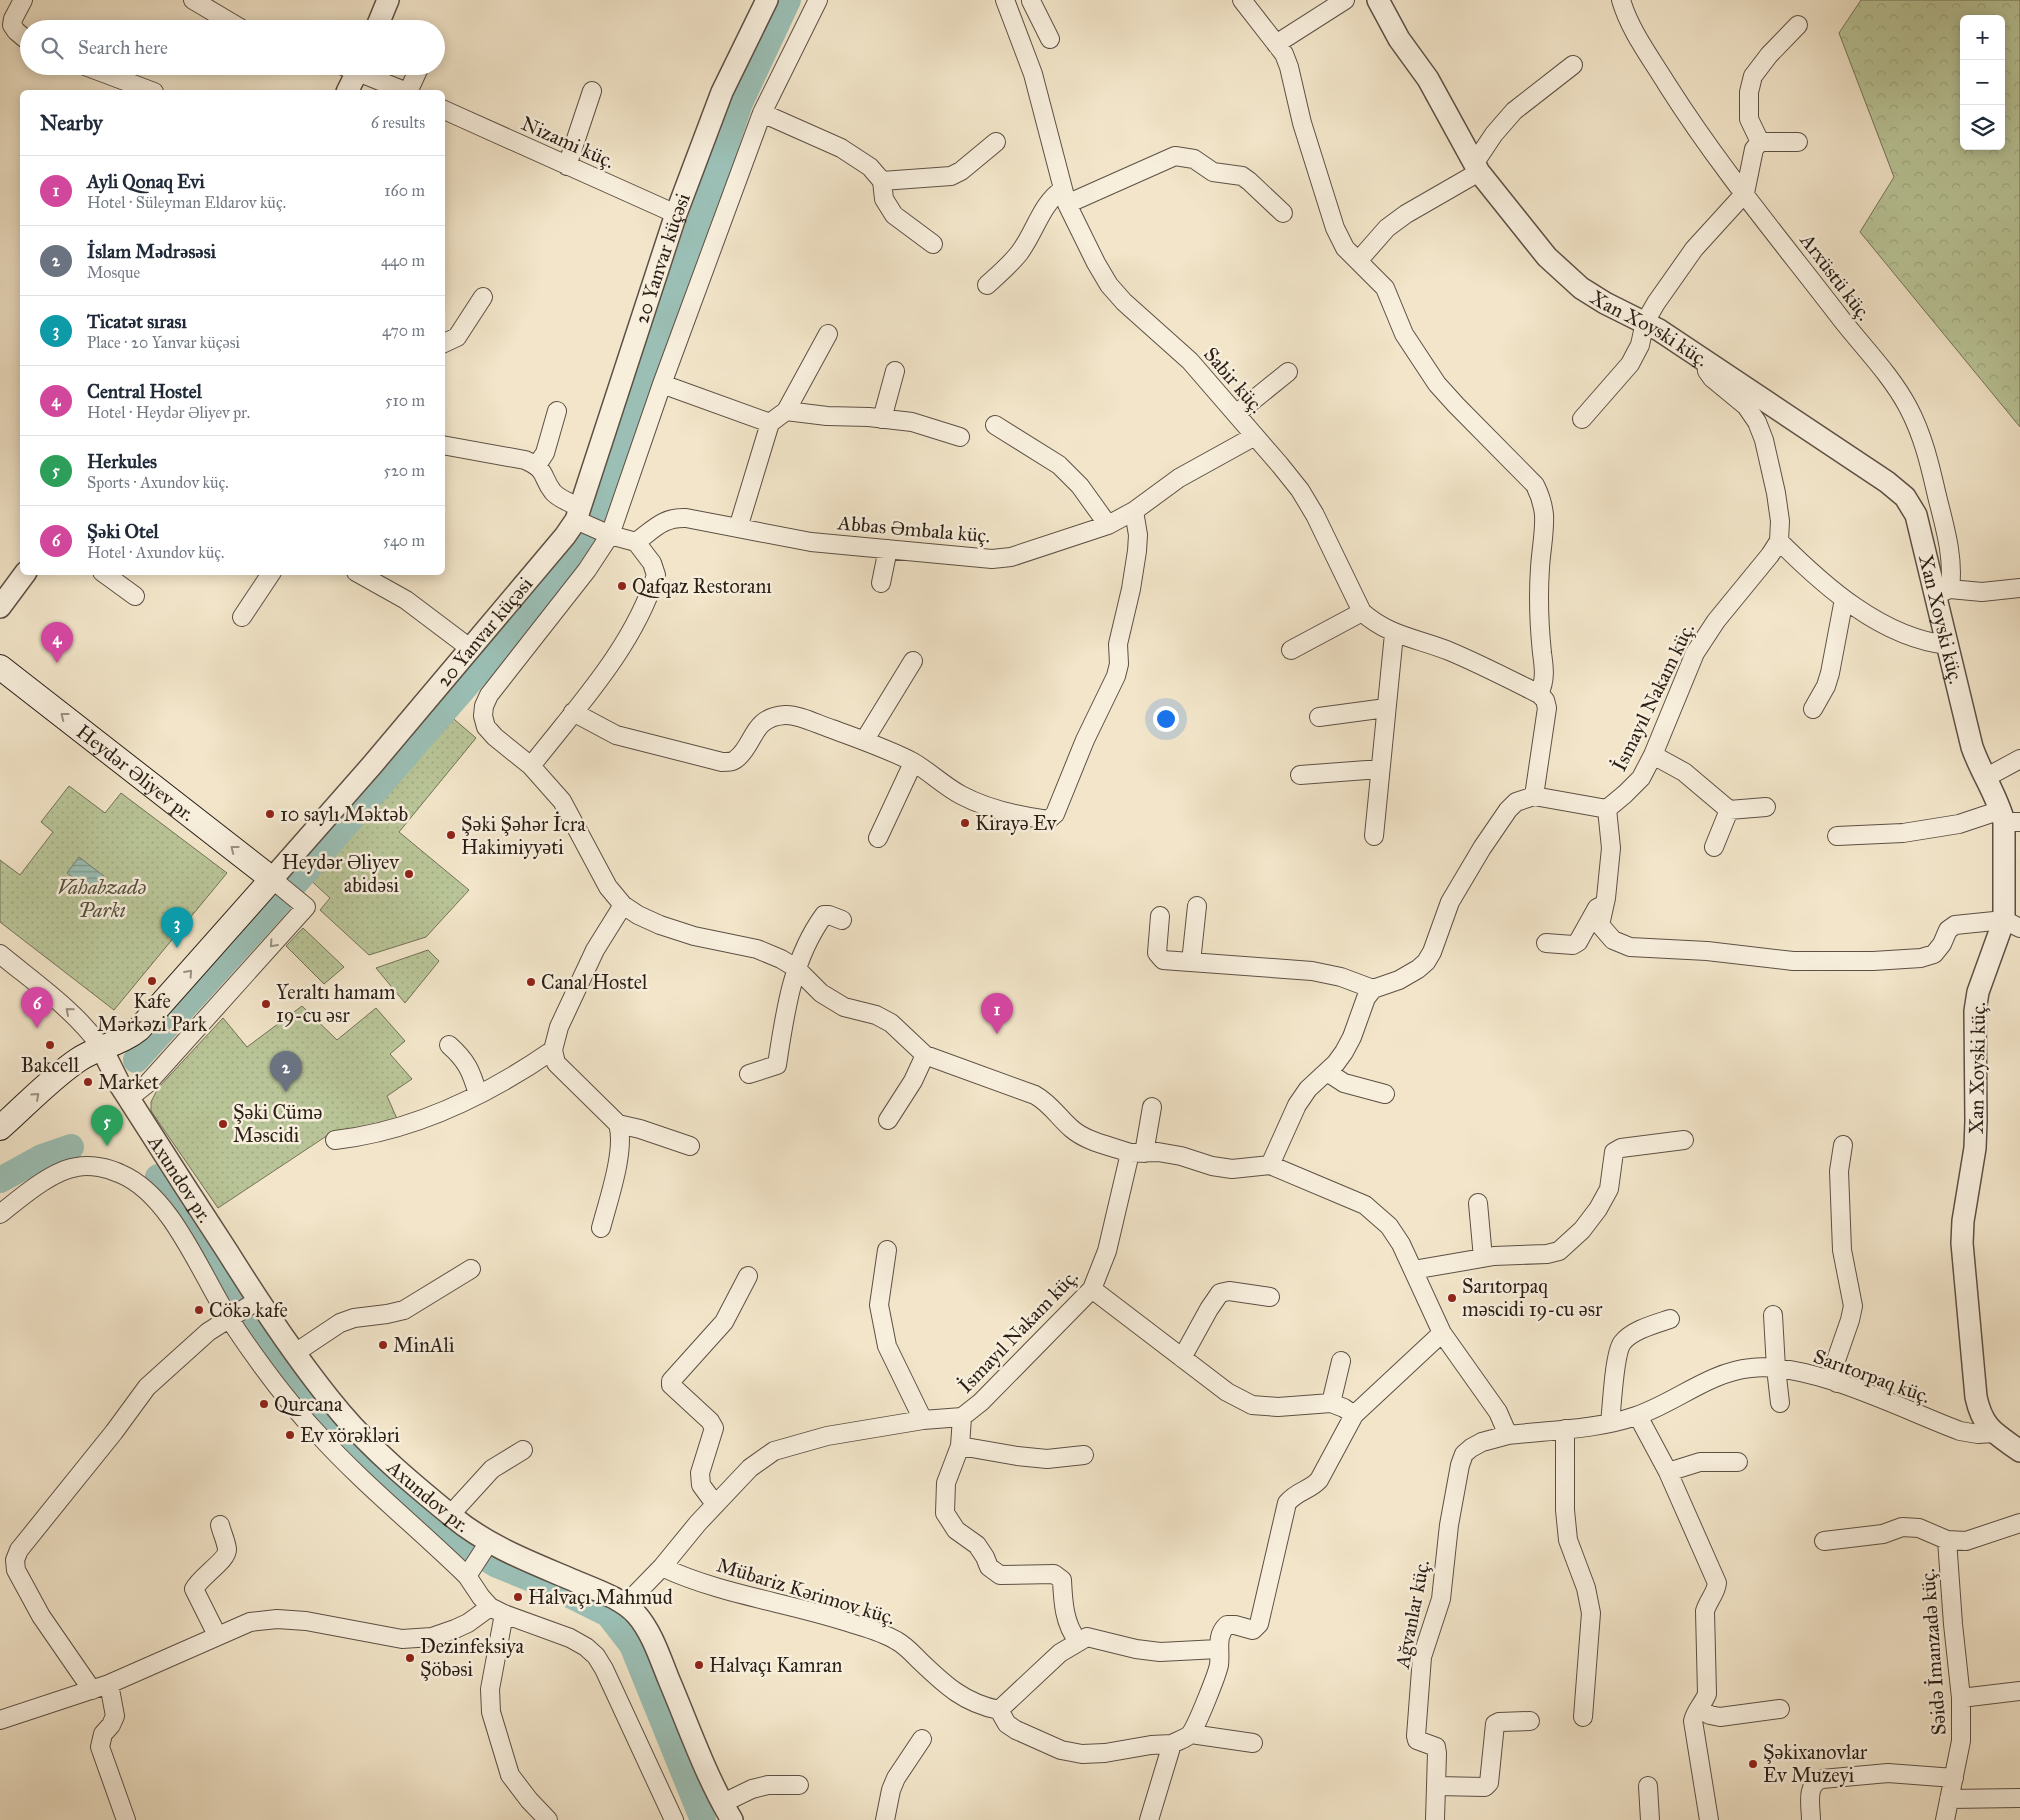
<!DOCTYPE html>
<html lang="en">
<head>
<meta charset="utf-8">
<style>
	body { margin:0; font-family:"IM FELL Great Primer",serif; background:#f6f6f7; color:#1f2937 }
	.controls { position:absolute; right:15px; top:15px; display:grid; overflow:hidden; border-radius:8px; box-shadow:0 2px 12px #0003 }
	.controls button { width:45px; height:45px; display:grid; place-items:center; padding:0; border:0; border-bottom:1px solid #e0e1e3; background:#fff; color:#1f2937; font:25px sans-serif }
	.you { position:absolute; left:1165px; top:718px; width:18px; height:18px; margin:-12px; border:4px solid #fff; border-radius:50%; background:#1a73e8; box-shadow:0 0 0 8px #1a73e833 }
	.badge { display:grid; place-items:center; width:32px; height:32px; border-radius:50%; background:#b45309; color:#fff; font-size:16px; font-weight:700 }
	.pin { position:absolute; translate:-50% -41px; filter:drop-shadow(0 1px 2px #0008) }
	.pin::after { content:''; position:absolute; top:26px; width:18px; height:15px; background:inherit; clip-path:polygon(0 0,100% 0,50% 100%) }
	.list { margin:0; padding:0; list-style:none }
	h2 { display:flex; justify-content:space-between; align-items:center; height:65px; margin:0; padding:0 20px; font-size:21px }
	h2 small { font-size:16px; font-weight:400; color:#747a83 }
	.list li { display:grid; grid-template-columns:32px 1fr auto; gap:15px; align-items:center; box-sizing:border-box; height:70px; padding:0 20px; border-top:1px solid #e0e1e3 }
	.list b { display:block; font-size:19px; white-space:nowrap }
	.list p { margin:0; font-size:16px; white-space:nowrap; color:#747a83 }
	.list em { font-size:16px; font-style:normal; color:#747a83 }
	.icon { flex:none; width:28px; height:28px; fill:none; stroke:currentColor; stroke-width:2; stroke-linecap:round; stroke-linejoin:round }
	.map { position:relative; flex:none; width:2020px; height:1820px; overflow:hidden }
	.search { position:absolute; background:#fff; box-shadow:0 2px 12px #0003; left:20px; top:20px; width:425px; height:55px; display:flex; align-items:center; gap:12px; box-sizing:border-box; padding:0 18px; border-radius:28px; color:#747a83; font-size:19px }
	.panel { position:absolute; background:#fff; box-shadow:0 2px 12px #0003; left:20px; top:90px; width:425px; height:485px; border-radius:8px }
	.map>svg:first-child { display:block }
</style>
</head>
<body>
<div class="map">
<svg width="2020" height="1820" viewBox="0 0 2020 1820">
	<defs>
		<pattern id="green-dots" width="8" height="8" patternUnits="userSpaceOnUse" patternTransform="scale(1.25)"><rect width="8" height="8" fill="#b9c598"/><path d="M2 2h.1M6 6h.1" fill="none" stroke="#9fa982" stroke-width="1.8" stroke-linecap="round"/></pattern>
		<pattern id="forest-crowns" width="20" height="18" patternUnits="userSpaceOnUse" patternTransform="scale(1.25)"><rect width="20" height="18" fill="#b9c598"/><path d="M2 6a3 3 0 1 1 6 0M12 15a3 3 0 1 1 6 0" fill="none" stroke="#9fa982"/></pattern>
		<pattern id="water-rules" width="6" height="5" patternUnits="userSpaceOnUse" patternTransform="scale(1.25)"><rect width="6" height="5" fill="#9bbfb5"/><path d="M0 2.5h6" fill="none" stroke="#7f9b92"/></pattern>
	</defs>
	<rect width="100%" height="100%" fill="#f2e5c9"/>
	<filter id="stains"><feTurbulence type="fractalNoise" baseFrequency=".004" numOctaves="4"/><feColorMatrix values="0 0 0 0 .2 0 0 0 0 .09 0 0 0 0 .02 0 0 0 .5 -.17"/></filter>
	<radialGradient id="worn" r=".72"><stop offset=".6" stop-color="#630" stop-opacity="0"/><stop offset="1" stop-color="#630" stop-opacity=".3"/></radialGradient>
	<!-- green -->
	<path fill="url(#green-dots)" stroke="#727258" d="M448,714L476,738L399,832L469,890L426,937L369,955L320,910L330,898L306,876Z
		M69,786L105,813L121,793L227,873L114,1010L0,922V860L20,875L53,832L41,822Z
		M303,928L344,967L324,984L286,946Z
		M428,950L439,961L405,1003L376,968Z
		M302,1006L337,1040L376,1008L405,1041L390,1054L412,1079L387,1096L398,1121L336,1132L325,1137L218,1208L151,1111V1102L158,1088L223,1018L247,1047Z"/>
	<!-- forest -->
	<path fill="url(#forest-crowns)" stroke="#727258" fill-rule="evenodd" d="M1861,0H2020V427L1860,232L1894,177L1839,33ZM1964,19H2001V146H1964Z"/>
	<!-- water -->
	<path fill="url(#water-rules)" stroke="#6e7f76" d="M79,857L105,877L93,892L67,873Z"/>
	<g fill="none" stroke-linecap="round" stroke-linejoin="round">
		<!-- river -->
		<path stroke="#9bbfb5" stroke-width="26" d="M136,1060L273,909L581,553L599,519L610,488L740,103L788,0
			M158,1177L190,1214L263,1336L307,1402L369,1466L458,1542L497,1565L568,1594L608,1614L632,1645L703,1820
			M0,1180L42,1157L71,1147"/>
		<defs>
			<path id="minor" d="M23,0L13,19L12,25L16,31L29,42
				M193,0L242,29
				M818,0L762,113L662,384L610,535L587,570L489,695L484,706L483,716L486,727L495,737L531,766L562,801L608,887L623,905L638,915L660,925L694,936L757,949L781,959L796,968L821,993L844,1007L876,1015L891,1023L925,1055L1035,1095C1051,1104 1059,1118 1072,1129C1087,1142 1111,1146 1130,1153
				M1005,0L1033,74L1067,204L1096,263L1109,285L1124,302L1190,361L1280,465L1300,490L1315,515L1362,612C1389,636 1416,638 1449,651C1480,664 1509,679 1539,694L1545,700L1547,708L1534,796
				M1242,0L1284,54L1289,67L1302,123L1335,228L1345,248L1385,288L1404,334L1437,384L1456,405L1535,485C1540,495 1543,504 1544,515C1545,532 1541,550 1540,568C1538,597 1539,624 1542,653C1544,667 1546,680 1539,694
				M1621,0C1630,31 1651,58 1668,86C1720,168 1783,243 1842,320C1864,348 1891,375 1908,407C1923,435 1930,465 1937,496C1945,528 1954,557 1950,589L1935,595
				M1031,1L1050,39
				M1276,44L1345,0
				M85,66L154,92
				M343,66L407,92
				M408,92L420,66
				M442,109L676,214
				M762,113L841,148L870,167L882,181L884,199L894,215L933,244
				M1760,142L1749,119V92L1753,76L1769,55L1798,25
				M1474,164L1494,134L1514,111L1573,65
				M567,166L592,91
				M882,181L951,176L961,171L996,142
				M1067,204L1175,156L1194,159L1213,172L1242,176L1249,181L1283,213
				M1358,261L1387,228L1406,214L1479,172
				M987,285C998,275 1011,264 1020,252C1036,230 1041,204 1063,189
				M442,344L457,337L483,297
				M662,384L770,423L786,411L827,416L869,417L912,422L960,437
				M786,411L828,334
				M1236,414L1288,372
				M882,419L895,371
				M1582,419L1630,364L1640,345L1645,322L1656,303L1694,249L1745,193L1754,149L1760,142H1798
				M995,425L1059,465L1080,486L1108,525
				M442,445L525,460C548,470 541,477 553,492C560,500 572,503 581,508
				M537,465L545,453L557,411
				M576,520L610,535L636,542C654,529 663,517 686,518L811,542L992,559L1011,557L1108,525L1134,511L1179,478L1255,436
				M738,528L770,423
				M1779,541C1824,586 1882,638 1948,645
				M102,572L135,596
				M356,572L406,600L471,649
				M881,583L888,549
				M1950,589L1982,592L2020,588
				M242,617L272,572
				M1291,650L1362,612
				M1813,709L1826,686L1830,673L1844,599
				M573,712L616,735L722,762C727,762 733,762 736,759C755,745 751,717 785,715C798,714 819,725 832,729C859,739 888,749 913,762C930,772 944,786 961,795C987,809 1019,816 1048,820L1055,814L1085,740L1116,676L1119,664L1118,644L1131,589L1137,551L1138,535L1134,511
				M1319,717L1386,708
				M864,741L913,661
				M1653,755L1684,772L1729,810L1714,847
				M531,766C577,707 633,648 656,575L652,563L636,542
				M1300,775L1380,769
				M1985,778L2020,759
				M1607,809L1611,848L1606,898L1600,925L1613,940L1630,947L1707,951L1793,961H1873L1921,958L1934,954L1942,944L1948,930L1955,925L2004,920L2020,928
				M1729,810L1766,807
				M2004,822H2020
				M1374,836L1394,634
				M1837,836L1903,833L1959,824L2001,810
				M878,838L913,763
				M1160,916L1157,953L1163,960L1312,971L1341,977L1373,989
				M1546,943L1573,945L1578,942L1597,908L1601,906
				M0,954C35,983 75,1010 101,1047
				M1191,962L1197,906
				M449,1045C467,1061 471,1071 478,1094
				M1327,1072L1344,1083L1385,1094
				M749,1074L777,1065C785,1012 792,959 824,915H829L842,920
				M128,1099L147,1084L306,907L272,879
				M888,1120L913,1081L925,1055
				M618,1124L640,1129L690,1146
				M335,1140C414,1131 488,1095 553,1050
				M1144,1153L1152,1107
				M1270,1165L1365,1205L1389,1226L1401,1244L1442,1333L1498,1412L1508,1435C1551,1430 1595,1430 1636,1416C1675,1403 1709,1372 1751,1368C1809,1361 1904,1410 1960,1431L1978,1434L1994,1433
				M1478,1203L1483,1258
				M0,1214C19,1199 52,1170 77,1167C90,1164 109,1168 121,1174C173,1196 202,1278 232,1323C258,1362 285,1399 317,1433C363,1484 418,1528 467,1576L481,1597L490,1607L504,1614L570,1638L586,1647L596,1656L604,1669L674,1820
				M601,1228C608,1201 626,1150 618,1124L556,1063L553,1050L559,1027L595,950L623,905
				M887,1250L879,1305L887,1346L923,1420
				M1413,1270L1494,1256L1547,1254L1559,1251L1582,1230L1598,1209L1609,1189L1614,1152L1621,1148L1684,1140
				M1092,1289L1227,1392L1252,1405L1278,1407L1331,1403L1344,1408L1354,1415
				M1773,1315L1776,1368L1780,1403
				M295,1353L340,1323L354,1318L387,1314L404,1310L471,1269
				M1182,1358L1209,1309L1220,1293L1229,1291L1270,1297
				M1837,1383L1834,1366L1850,1320L1853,1306L1842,1250L1839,1171L1843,1145
				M1331,1403L1341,1361
				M1638,1416L1668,1472L1717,1583C1716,1593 1708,1601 1705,1611L1707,1694C1703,1704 1695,1711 1693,1721L1709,1820
				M962,1417L960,1446L946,1483L945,1513L956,1530L977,1545L985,1557L989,1567L1000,1575L1054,1574L1062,1580C1063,1601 1064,1624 1078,1641
				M1610,1423C1612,1406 1614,1355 1622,1343C1632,1330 1655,1324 1670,1319
				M1565,1429V1510L1568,1540L1586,1588L1591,1613L1583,1717
				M960,1446L1017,1456L1047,1459L1084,1455
				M1668,1472L1700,1462H1738
				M715,1504L701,1485L700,1473L714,1428L710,1421L671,1385V1381L724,1322L748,1276
				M450,1515L492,1469L523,1450
				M1824,1541L1883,1534L1902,1527L1919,1528L1947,1540L1966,1541L2020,1523
				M662,1567C719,1594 785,1602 844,1621C862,1627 881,1631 897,1641C906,1646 913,1654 920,1661C945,1685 964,1703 999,1710L1007,1724L1016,1730L1061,1750L1082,1754L1105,1753L1151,1745L1172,1744
				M467,1576L489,1542
				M625,1605L662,1567L698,1523L750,1468L774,1451L827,1436L923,1420L962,1417L981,1402L1092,1289L1107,1251L1130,1153L1158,1152L1181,1156L1212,1166L1232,1169L1270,1165L1297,1105L1308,1089L1336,1063L1344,1052L1352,1037L1366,998L1373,989L1399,980L1418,969L1426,962L1432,952L1450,902L1482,848L1508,810L1516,802L1534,796L1607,809L1625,794L1641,778L1653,755L1695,653L1716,621L1770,555L1779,541L1780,521L1776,493L1764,440L1757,422L1746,406L1712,378L1707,371L1706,362
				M504,1614L490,1689L491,1712L510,1775L529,1800L548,1820
				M217,1635L194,1589C201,1576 228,1560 227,1549C226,1541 222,1533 220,1525
				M109,1684L115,1716L111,1725L103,1734L100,1747L126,1820
				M92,1690L41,1616L16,1570L15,1560L19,1550L114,1432L147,1387L208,1332L258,1300
				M1961,1698L2020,1691
				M1699,1709L1710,1715L1720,1717L1780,1709
				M999,1710L1060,1653L1087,1637L1136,1649L1160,1652L1218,1649
				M0,1720L109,1684L250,1622L277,1619L306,1621L402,1639L432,1637L455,1629L468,1623L490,1607
				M1191,1734L1253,1743
				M1437,1786L1485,1787L1489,1783L1495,1724L1499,1722L1530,1721
				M1648,1786L1650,1820
				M1949,1799L2020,1798
				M723,1803L752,1789L768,1785H799
				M885,1820L891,1790L896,1778L922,1739
				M1149,1820L1172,1744C1177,1741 1188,1738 1191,1733C1197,1725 1217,1675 1219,1665C1221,1651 1215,1636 1227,1625H1235L1253,1630L1259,1624L1287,1503C1298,1490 1309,1491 1319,1480L1354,1415L1442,1333
				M1435,1820L1437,1753L1436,1747L1417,1740L1416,1736L1422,1657L1441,1599L1449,1525L1460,1465L1464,1454L1471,1448L1482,1442L1508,1435
				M1811,1820C1811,1806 1805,1784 1822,1779L1888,1773L1954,1778
				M1945,1820L1961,1741V1698L1953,1624L1947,1540"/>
			<g id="tertiary">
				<path id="s1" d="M1378,0L1399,39L1428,79L1479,172L1547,257L1581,288L1605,303L1659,330L1887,482L1905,497L1916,515L1972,747C1981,773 1997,795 2004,822V920L1978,992L1975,1011L1976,1121L1975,1148L1963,1221L1962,1243L1976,1397C1983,1429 1995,1433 2020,1451"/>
				<path d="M376,29L388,0"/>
				<path d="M347,92L360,66"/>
				<path d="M0,607L26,572"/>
				<path id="s2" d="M272,879L373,764L565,536L576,520L676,214L722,92L767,0"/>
				<path id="s3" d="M101,1047L120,1085C155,1140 191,1196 227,1251C262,1307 299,1363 341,1413C374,1452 414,1485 453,1517C489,1547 533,1563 575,1581C596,1590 621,1598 636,1614C652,1632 660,1658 669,1680C689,1727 706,1777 732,1820"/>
			</g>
			<g id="secondary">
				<path id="s4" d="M0,667L272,879L139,1029C121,1044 97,1047 78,1060C50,1079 25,1106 0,1128"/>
			</g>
		</defs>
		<!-- minor casing -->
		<use href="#minor" stroke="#5d5044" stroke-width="20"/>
		<!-- tertiary casing -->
		<use href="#tertiary" stroke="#5d5044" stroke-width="24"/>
		<!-- secondary casing -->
		<use href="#secondary" stroke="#2b1f17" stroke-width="26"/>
		<!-- minor -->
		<use href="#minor" stroke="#f7eedc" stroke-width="18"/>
		<!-- tertiary -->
		<use href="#tertiary" stroke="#f7eedc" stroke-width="21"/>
		<!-- secondary -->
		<use href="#secondary" stroke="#f7eedc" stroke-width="24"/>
	</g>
	<!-- one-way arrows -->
	<defs><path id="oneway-chevron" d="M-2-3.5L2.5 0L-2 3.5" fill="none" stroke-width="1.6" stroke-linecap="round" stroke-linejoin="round" transform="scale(1.25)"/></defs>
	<g stroke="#9b9183">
		<use href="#oneway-chevron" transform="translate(64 716) rotate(-142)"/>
		<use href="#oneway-chevron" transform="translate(234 849) rotate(-142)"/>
		<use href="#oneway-chevron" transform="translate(273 944) rotate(132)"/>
		<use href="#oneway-chevron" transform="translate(189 973) rotate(-48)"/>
		<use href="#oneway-chevron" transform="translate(69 1011) rotate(-139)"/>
		<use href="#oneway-chevron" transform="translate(36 1096) rotate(-42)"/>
	</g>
	<!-- markers -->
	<g fill="#8f2418" stroke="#f7eedc" stroke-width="2">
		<circle cx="622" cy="586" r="5"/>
		<circle cx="270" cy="814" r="5"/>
		<circle cx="965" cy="823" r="5"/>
		<circle cx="451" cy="835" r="5"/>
		<circle cx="409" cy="874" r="5"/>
		<circle cx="152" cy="981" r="5"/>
		<circle cx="531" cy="982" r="5"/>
		<circle cx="266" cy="1004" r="5"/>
		<circle cx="50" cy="1045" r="5"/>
		<circle cx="88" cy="1082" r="5"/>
		<circle cx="223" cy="1124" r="5"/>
		<circle cx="1452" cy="1298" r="5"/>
		<circle cx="199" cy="1310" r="5"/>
		<circle cx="383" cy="1345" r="5"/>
		<circle cx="264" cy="1404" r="5"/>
		<circle cx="290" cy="1435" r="5"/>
		<circle cx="518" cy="1597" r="5"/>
		<circle cx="410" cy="1658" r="5"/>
		<circle cx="699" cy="1665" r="5"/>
		<circle cx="1753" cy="1764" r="5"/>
	</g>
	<g text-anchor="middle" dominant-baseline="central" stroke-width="5" stroke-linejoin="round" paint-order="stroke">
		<!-- street labels -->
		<g font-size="20" fill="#2b1f17" stroke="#f7eedc">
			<text transform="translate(568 142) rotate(24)">Nizami küç.</text>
			<text stroke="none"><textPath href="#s2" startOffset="746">20 Yanvar küçəsi</textPath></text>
			<text transform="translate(1836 277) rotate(53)">Arxüstü küç.</text>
			<text stroke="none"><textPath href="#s1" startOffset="434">Xan Xoyski küç.</textPath></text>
			<text transform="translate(1234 380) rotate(49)">Sabir küç.</text>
			<text transform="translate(914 529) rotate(5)">Abbas Əmbala küç.</text>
			<text stroke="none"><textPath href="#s1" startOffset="869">Xan Xoyski küç.</textPath></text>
			<text stroke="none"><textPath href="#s2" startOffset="326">20 Yanvar küçəsi</textPath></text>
			<text transform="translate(1653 697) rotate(-64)">İsmayıl Nakam küç.</text>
			<text stroke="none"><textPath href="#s4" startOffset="172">Heydər Əliyev pr.</textPath></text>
			<text transform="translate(1977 1068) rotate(-89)">Xan Xoyski küç.</text>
			<text stroke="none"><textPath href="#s3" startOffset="154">Axundov pr.</textPath></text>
			<text transform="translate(1018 1331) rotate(-46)">İsmayıl Nakam küç.</text>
			<text transform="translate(1872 1376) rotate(20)">Sarıtorpaq küç.</text>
			<text stroke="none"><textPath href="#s3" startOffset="559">Axundov pr.</textPath></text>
			<text transform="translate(806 1591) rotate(17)">Mübariz Kərimov küç.</text>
			<text transform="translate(1412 1614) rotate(-79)">Ağvanlar küç.</text>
			<text transform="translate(1933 1652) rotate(-94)">Səidə İmanzadə küç.</text>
		</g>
		<!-- poi labels -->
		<g font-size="20" fill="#2b1f17" stroke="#f7eedc" text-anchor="start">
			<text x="632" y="586">Qafqaz Restoranı</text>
			<text x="280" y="814">10 saylı Məktəb</text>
			<text x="975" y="823">Kirayə Ev</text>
			<text x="461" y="824">Şəki Şəhər İcra<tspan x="461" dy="23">Hakimiyyəti</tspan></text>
			<text x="399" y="862" text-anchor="end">Heydər Əliyev<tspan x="399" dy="23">abidəsi</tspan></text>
			<text x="541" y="982">Canal Hostel</text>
			<text x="276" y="992">Yeraltı hamam<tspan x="276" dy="23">19-cu əsr</tspan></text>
			<text x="152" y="1001" text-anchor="middle">Kafe<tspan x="152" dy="23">Mərkəzi Park</tspan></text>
			<text x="50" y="1065" text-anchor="middle">Bakcell</text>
			<text x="98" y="1082">Market</text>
			<text x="233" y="1112">Şəki Cümə<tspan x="233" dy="23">Məscidi</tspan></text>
			<text x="1462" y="1286">Sarıtorpaq<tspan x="1462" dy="23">məscidi 19-cu əsr</tspan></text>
			<text x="209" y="1310">Cökə kafe</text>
			<text x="393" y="1345">MinAli</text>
			<text x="274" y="1404">Qurcana</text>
			<text x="300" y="1435">Ev xörəkləri</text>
			<text x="528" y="1597">Halvaçı Mahmud</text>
			<text x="420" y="1646">Dezinfeksiya<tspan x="420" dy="23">Şöbəsi</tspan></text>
			<text x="709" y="1665">Halvaçı Kamran</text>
			<text x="1763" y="1752">Şəkixanovlar<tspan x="1763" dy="23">Ev Muzeyi</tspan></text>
		</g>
		<!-- park labels -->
		<g font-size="20" font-style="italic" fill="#56513e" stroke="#f7eedc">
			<text x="102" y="887">Vahabzadə<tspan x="102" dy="23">Parkı</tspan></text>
		</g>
	</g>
	<rect width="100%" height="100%" filter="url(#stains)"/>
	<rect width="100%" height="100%" fill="url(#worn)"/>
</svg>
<div class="controls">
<button>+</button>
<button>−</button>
<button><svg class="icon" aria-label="layers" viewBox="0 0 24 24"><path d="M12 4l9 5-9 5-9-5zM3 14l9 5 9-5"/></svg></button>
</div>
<div class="you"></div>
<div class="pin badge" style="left:997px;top:1034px;background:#d1479c">1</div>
<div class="pin badge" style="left:286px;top:1092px;background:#6b7280">2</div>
<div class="pin badge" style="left:177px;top:948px;background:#0f9aa8">3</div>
<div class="pin badge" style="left:57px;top:663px;background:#d1479c">4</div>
<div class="pin badge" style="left:107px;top:1146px;background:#2e9e5b">5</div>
<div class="pin badge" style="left:37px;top:1028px;background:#d1479c">6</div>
<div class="search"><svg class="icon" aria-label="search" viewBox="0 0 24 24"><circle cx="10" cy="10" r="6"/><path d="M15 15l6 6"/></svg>Search here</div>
<section class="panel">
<h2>Nearby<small>6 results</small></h2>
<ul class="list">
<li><span class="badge" style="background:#d1479c">1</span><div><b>Ayli Qonaq Evi</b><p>Hotel · Süleyman Eldarov küç.</p></div><em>160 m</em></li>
<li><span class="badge" style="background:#6b7280">2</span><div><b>İslam Mədrəsəsi</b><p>Mosque</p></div><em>440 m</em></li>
<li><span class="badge" style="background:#0f9aa8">3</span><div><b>Ticatət sırası</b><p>Place · 20 Yanvar küçəsi</p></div><em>470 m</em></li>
<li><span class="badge" style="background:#d1479c">4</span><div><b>Central Hostel</b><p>Hotel · Heydər Əliyev pr.</p></div><em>510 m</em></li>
<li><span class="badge" style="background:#2e9e5b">5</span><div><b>Herkules</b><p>Sports · Axundov küç.</p></div><em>520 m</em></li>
<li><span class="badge" style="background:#d1479c">6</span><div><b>Şəki Otel</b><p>Hotel · Axundov küç.</p></div><em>540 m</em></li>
</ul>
</section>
</div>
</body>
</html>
